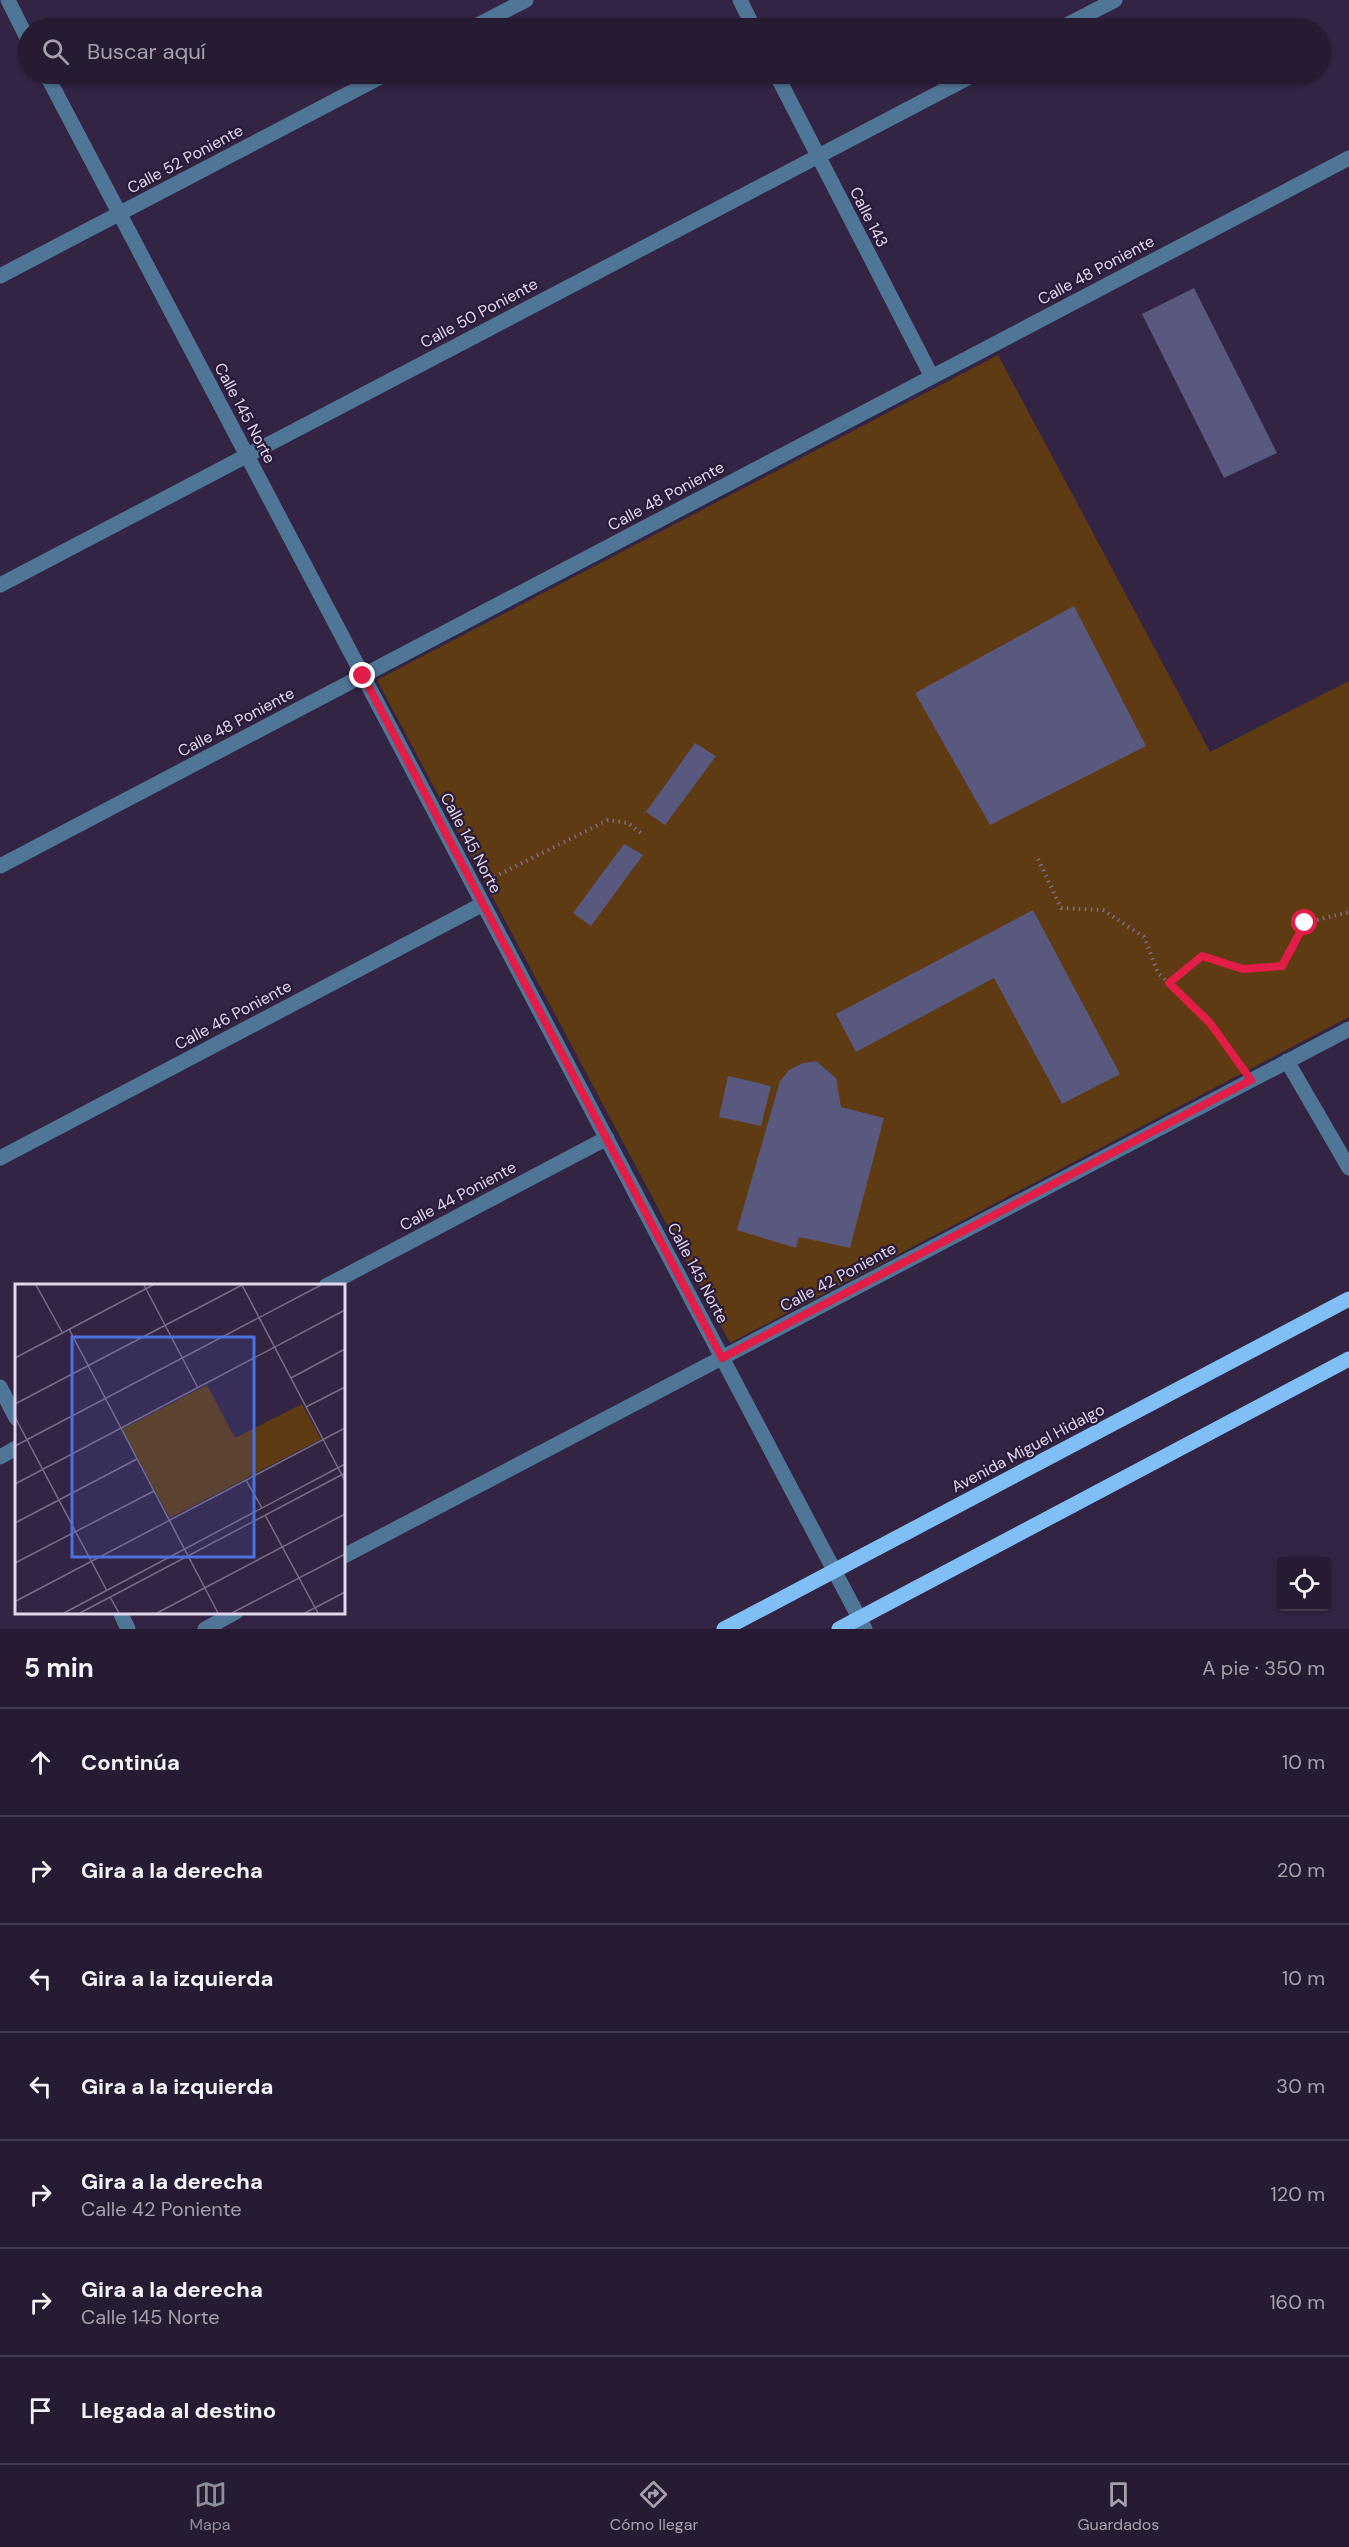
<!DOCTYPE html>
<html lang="es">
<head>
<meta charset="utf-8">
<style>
	body { margin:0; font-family:"DM Sans",sans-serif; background:#32283f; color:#f1f3f6 }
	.controls { position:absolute; right:18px; bottom:18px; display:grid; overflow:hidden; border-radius:6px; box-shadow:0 2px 4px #0004 }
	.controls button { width:54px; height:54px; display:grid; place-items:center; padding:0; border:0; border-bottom:2px solid #42394e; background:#261b33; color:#f1f3f6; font:30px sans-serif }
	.stop { position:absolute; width:18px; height:18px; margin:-14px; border:4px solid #e11d48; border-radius:50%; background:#fff }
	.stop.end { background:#e11d48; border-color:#fff; box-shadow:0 2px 6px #0008 }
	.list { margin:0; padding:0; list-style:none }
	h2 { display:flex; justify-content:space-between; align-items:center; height:78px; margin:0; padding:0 24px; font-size:26px }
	h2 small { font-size:20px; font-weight:400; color:#a4a1ac }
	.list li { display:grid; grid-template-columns:39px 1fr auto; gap:18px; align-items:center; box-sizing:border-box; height:108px; padding:0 24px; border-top:2px solid #42394e }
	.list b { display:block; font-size:22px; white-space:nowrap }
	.list p { margin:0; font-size:20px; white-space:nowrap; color:#a4a1ac }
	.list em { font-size:20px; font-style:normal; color:#a4a1ac }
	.icon { flex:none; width:33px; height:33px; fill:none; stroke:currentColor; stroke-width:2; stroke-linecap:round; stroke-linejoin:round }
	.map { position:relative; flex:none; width:1349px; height:1629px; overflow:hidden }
	.search { position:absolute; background:#261b33; box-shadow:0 2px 4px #0004; left:18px; right:18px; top:18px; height:66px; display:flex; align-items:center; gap:15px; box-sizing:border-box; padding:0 21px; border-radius:33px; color:#a4a1ac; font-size:22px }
	.sheet { height:834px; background:#261b33 }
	nav { display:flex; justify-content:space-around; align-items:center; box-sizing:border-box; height:84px; border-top:2px solid #42394e; background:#261b33; font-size:16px; color:#a4a1ac }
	nav a { display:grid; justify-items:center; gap:3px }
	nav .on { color:#8c9099 }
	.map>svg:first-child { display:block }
</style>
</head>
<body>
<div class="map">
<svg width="1349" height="1629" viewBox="0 0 1349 1629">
	<rect width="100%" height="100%" fill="#332444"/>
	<!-- green -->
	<path fill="#5e3b13" d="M998,355L1210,752L1349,681V1017L730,1343L377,680Z"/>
	<!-- building -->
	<path fill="#59587e" d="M1194,288L1277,453L1224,478L1142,314Z
		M1074,606L1146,746L990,825L915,693Z
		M695,743L716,756L665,825L646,812Z
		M624,844L643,855L591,926L573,913Z
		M1033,910L1120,1074L1062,1104L994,978L856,1052L836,1014Z
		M816,1061L836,1078L841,1107L884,1118L850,1248L799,1237L796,1248L737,1230L780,1081L789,1070L803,1063Z
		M728,1076L771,1086L761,1126L719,1117Z"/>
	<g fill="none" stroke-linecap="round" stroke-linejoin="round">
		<!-- path -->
		<path stroke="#7b6e89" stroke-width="4" stroke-dasharray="1.5 4.5" stroke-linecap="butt" d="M1038,859L1061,908L1103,910L1144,937L1158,973L1210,1023L1237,1060
			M494,877L608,820L628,823L642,834
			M1169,983L1202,956L1243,969L1282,966L1305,923L1349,912"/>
		<!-- minor -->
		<path stroke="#507697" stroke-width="15" d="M8,0L28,40
			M740,0L754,28
			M472,28L526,0
			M1061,28L1115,0
			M46,74L865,1629
			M776,74L932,377
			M0,276L386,74
			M0,585L975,74
			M0,866L1349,158
			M1287,1061L1349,1168
			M0,1158L483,904
			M326,1286L607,1138
			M0,1387L16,1418
			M0,1457L16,1448
			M344,1556L1349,1029
			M120,1612L128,1629
			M205,1629L236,1612"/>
		<!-- major -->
		<path stroke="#7fbff5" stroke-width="15" d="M724,1629L1349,1299
			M839,1629L1349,1359"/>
	</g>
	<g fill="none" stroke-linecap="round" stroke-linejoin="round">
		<!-- route -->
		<path stroke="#e11d48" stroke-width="8" d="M363,676L722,1358L1251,1080L1210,1023L1169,983L1202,956L1243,969L1282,966L1305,923"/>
	</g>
	<g text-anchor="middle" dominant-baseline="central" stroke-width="4.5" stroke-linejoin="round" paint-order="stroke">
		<!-- street labels -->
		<g font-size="16" fill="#e0d7ec" stroke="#291a39">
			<text transform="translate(185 159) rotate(-28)">Calle 52 Poniente</text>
			<text transform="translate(869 217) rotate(63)">Calle 143</text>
			<text transform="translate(1096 270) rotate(-28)">Calle 48 Poniente</text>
			<text transform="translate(479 313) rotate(-28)">Calle 50 Poniente</text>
			<text transform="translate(245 413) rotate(62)">Calle 145 Norte</text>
			<text transform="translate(666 496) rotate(-28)">Calle 48 Poniente</text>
			<text transform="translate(236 722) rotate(-28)">Calle 48 Poniente</text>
			<text transform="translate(471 843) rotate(62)">Calle 145 Norte</text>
			<text transform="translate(233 1015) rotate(-28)">Calle 46 Poniente</text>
			<text transform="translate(458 1196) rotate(-28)">Calle 44 Poniente</text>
			<text transform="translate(698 1273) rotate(62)">Calle 145 Norte</text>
			<text transform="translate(838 1277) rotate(-28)">Calle 42 Poniente</text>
			<text transform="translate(1028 1448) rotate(-28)">Avenida Miguel Hidalgo</text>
		</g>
	</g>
	<!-- overview -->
	<g transform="translate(15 1284)">
		<rect width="330" height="330" fill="#332444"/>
		<path d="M192,101L220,154L287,120L306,155L155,234L107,145Z" fill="#5e3b13"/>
		<path fill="none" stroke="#786c87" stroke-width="1.5" d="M21,1L47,48M129,1L183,104M227,1L330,197M54,45L203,329M0,74L138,1M276,94L330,65M0,120L227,1M291,123L330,103M0,133L92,307M0,162L306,1M231,196L247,224M0,200L330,26M250,231L303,329M0,239L122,175M0,279L139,207M95,313L104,329M1,317L330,144M49,329L330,180M65,329L330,189M142,329L330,230M217,329L330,270M290,329L330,308"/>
		<path fill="#4e70dd" fill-opacity="0.15" stroke="#4e70dd" stroke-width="3" d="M57,53H239V273H57Z"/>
		<rect width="330" height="330" fill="none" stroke="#e0d7ec" stroke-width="3"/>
	</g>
</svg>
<div class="controls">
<button><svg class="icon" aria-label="locate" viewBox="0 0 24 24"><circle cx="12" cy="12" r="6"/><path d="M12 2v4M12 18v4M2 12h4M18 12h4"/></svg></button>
</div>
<div class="stop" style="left:1305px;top:923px"></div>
<div class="stop end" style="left:363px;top:676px"></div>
<div class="search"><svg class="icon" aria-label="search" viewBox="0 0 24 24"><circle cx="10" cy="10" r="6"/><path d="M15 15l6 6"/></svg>Buscar aquí</div>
</div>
<section class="sheet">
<h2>5 min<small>A pie · 350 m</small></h2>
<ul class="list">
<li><svg class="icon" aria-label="ahead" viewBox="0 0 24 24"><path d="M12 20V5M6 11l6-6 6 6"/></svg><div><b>Continúa</b></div><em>10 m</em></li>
<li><svg class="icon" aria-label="right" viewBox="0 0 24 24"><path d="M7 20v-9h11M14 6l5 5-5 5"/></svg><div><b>Gira a la derecha</b></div><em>20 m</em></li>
<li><svg class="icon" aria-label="left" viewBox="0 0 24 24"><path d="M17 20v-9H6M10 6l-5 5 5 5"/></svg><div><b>Gira a la izquierda</b></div><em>10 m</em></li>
<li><svg class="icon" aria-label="left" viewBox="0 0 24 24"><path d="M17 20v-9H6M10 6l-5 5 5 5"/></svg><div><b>Gira a la izquierda</b></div><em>30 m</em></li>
<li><svg class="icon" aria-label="right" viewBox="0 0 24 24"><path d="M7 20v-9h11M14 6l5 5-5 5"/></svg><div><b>Gira a la derecha</b><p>Calle 42 Poniente</p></div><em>120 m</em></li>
<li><svg class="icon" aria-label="right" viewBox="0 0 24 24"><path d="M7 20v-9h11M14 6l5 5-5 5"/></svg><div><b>Gira a la derecha</b><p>Calle 145 Norte</p></div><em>160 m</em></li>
<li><svg class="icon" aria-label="arrive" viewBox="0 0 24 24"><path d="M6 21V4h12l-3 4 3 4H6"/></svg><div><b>Llegada al destino</b></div></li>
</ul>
</section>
<nav>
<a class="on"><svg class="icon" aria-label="map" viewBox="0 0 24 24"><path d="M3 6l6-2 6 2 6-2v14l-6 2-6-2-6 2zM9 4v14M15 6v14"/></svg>Mapa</a>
<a><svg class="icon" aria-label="directions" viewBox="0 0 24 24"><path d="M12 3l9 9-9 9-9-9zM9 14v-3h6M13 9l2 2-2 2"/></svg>Cómo llegar</a>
<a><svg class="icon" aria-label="saved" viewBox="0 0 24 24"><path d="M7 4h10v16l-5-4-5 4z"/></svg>Guardados</a>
</nav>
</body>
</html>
